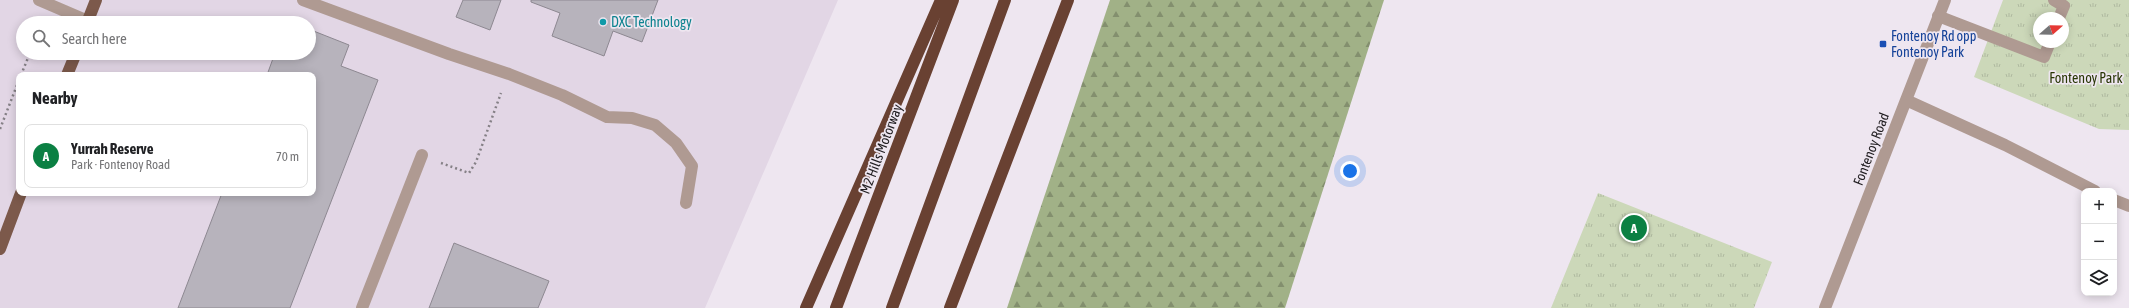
<!DOCTYPE html>
<html lang="en">
<head>
<meta charset="utf-8">
<style>
	body { margin:0; font-family:"Asap Condensed",sans-serif; background:#f6f6f6; color:#202124 }
	.controls { position:absolute; right:12px; bottom:12px; display:grid; overflow:hidden; border-radius:8px; box-shadow:0 2px 10px #0003 }
	.controls button { width:36px; height:36px; display:grid; place-items:center; padding:0; border:0; border-bottom:1px solid #e0e0e0; background:#fff; color:#202124; font:20px sans-serif }
	.compass { position:absolute; left:2033px; top:12px; width:36px; height:36px; border-radius:50%; background:#fff; box-shadow:0 2px 10px #0003; rotate:70deg }
	.you { position:absolute; left:1350px; top:171px; width:14px; height:14px; margin:-10px; border:3px solid #fff; border-radius:50%; background:#1a73e8; box-shadow:0 0 0 6px #1a73e833 }
	.badge { display:grid; place-items:center; width:26px; height:26px; border-radius:50%; background:#0b8043; color:#fff; font-size:13px; font-weight:700 }
	.pin { position:absolute; translate:-50% -50%; border:2px solid #fff; box-shadow:0 1px 4px #0006 }
	.list { margin:0; padding:0; list-style:none }
	h2 { display:flex; justify-content:space-between; align-items:center; height:52px; margin:0; padding:0 16px; font-size:17px }
	h2 small { font-size:13px; font-weight:400; color:#757577 }
	.list li { display:grid; grid-template-columns:26px 1fr auto; gap:12px; align-items:center; box-sizing:border-box; height:64px; margin:0 8px 8px; padding:0 8px; border:1px solid #e0e0e0; border-radius:8px }
	.list b { display:block; font-size:15px; white-space:nowrap }
	.list p { margin:0; font-size:13px; white-space:nowrap; color:#757577 }
	.list em { font-size:13px; font-style:normal; color:#757577 }
	.icon { flex:none; width:22px; height:22px; fill:none; stroke:currentColor; stroke-width:2; stroke-linecap:round; stroke-linejoin:round }
	.map { position:relative; flex:none; width:2129px; height:308px; overflow:hidden }
	.search { position:absolute; background:#fff; box-shadow:0 2px 10px #0003; left:16px; top:16px; width:300px; height:44px; display:flex; align-items:center; gap:10px; box-sizing:border-box; padding:0 14px; border-radius:22px; color:#757577; font-size:15px }
	.panel { position:absolute; background:#fff; box-shadow:0 2px 10px #0003; left:16px; top:72px; width:300px; height:124px; border-radius:8px }
	.map>svg:first-child { display:block }
</style>
</head>
<body>
<div class="map">
<svg width="2129" height="308" viewBox="0 0 2129 308">
	<defs>
		<pattern id="forest-firs" width="22" height="20" patternUnits="userSpaceOnUse"><rect width="22" height="20" fill="#a1b187"/><path d="M5 1l3.5 6h-7zM16 11l3.5 6h-7z" fill="#838f6e"/></pattern>
		<pattern id="park-tufts" width="24" height="20" patternUnits="userSpaceOnUse"><rect width="24" height="20" fill="#ccd8b9"/><path d="M3 7l-1-3M5 7V3M7 7l1-3M15 17l-1-3M17 17v-4M19 17l1-3" fill="none" stroke="#afb99f"/></pattern>
	</defs>
	<rect width="100%" height="100%" fill="#eee6f0"/>
	<!-- built -->
	<path fill="#e2d6e5" fill-rule="evenodd" d="M0,0H838L705,308H0ZM23,23H309V53H23ZM19,75H313V193H19Z"/>
	<!-- forest -->
	<path fill="url(#forest-firs)" d="M1110,0H1384L1285,308H1007Z"/>
	<!-- park -->
	<path fill="url(#park-tufts)" fill-rule="evenodd" d="M2003,0H2129V130L2099,129L1974,77ZM2039,18H2063V42H2039Z
		M1598,193L1772,262L1754,308H1551Z"/>
	<!-- building -->
	<path fill="#b7b3bc" stroke="#8d8891" d="M463,0H501L490,30L456,17Z
		M531,0H658L642,42L613,31L604,56L552,36L560,13L531,2Z
		M311,30L349,45L341,66L378,80L290,308H178L222,193H313V75H267L275,53H309V35Z
		M454,243L549,281L538,308H429Z"/>
	<g fill="none" stroke-linecap="round" stroke-linejoin="round">
		<!-- path -->
		<path stroke="#858086" stroke-width="2.5" stroke-dasharray="2 3" stroke-linecap="butt" d="M21,75L30,53
			M0,129L19,80
			M441,163L469,173L476,162L501,93"/>
		<!-- minor -->
		<path stroke="#af9a92" stroke-width="12" d="M39,0L88,21
			M303,0L449,54L509,74L562,95L607,117L632,118L655,125L676,143L692,166L686,203
			M2054,0L2064,6L2059,18
			M1938,16L2044,57L2050,42
			M1906,100L2005,145L2095,191
			M2114,200L2129,206
			M362,308L422,155
			M1825,308L1945,0"/>
		<!-- major -->
		<path stroke="#7c594b" stroke-width="12" d="M87,23L96,0
			M67,75L76,53
			M0,249L21,193"/>
		<!-- highway -->
		<path stroke="#694132" stroke-width="12" d="M806,308L941,0
			M836,308L953,0
			M892,308L1005,0
			M950,308L1068,0"/>
	</g>
	<!-- markers -->
	<circle fill="#0f9aa8" stroke="#eee6f0" stroke-width="1.5" cx="603" cy="22" r="4"/>
	<rect fill="#1a4fb4" stroke="#eee6f0" stroke-width="1.5" x="1879" y="40" width="8" height="8" rx="2"/>
	<g text-anchor="middle" dominant-baseline="central" stroke-width="3.5" stroke-linejoin="round" paint-order="stroke">
		<!-- culture labels -->
		<g font-size="14" fill="#0d838f" stroke="#eee6f0" text-anchor="start">
			<text x="611" y="22">DXC Technology</text>
		</g>
		<!-- transit labels -->
		<g font-size="14" fill="#164399" stroke="#eee6f0" text-anchor="start">
			<text x="1891" y="36">Fontenoy Rd opp<tspan x="1891" dy="16">Fontenoy Park</tspan></text>
		</g>
		<!-- park labels -->
		<g font-size="14" fill="#293706" stroke="#eee6f0">
			<text x="2086" y="78">Fontenoy Park</text>
		</g>
		<!-- street labels -->
		<g font-size="14" fill="#211e21" stroke="#eee6f0">
			<text transform="translate(881 149) rotate(-69)">M2 Hills Motorway</text>
			<text transform="translate(1871 149) rotate(-69)">Fontenoy Road</text>
		</g>
	</g>
</svg>
<div class="controls">
<button>+</button>
<button>−</button>
<button><svg class="icon" aria-label="layers" viewBox="0 0 24 24"><path d="M12 4l9 5-9 5-9-5zM3 14l9 5 9-5"/></svg></button>
</div>
<svg class="compass" viewBox="-18 -18 36 36"><path d="M0-13l5 13h-10z" fill="#e53935"/><path d="M0 13l5-13h-10z" fill="#757577"/></svg>
<div class="you"></div>
<div class="pin badge" style="left:1634px;top:228px">A</div>
<div class="search"><svg class="icon" aria-label="search" viewBox="0 0 24 24"><circle cx="10" cy="10" r="6"/><path d="M15 15l6 6"/></svg>Search here</div>
<section class="panel">
<h2>Nearby<small></small></h2>
<ul class="list">
<li><span class="badge">A</span><div><b>Yurrah Reserve</b><p>Park · Fontenoy Road</p></div><em>70 m</em></li>
</ul>
</section>
</div>
</body>
</html>
